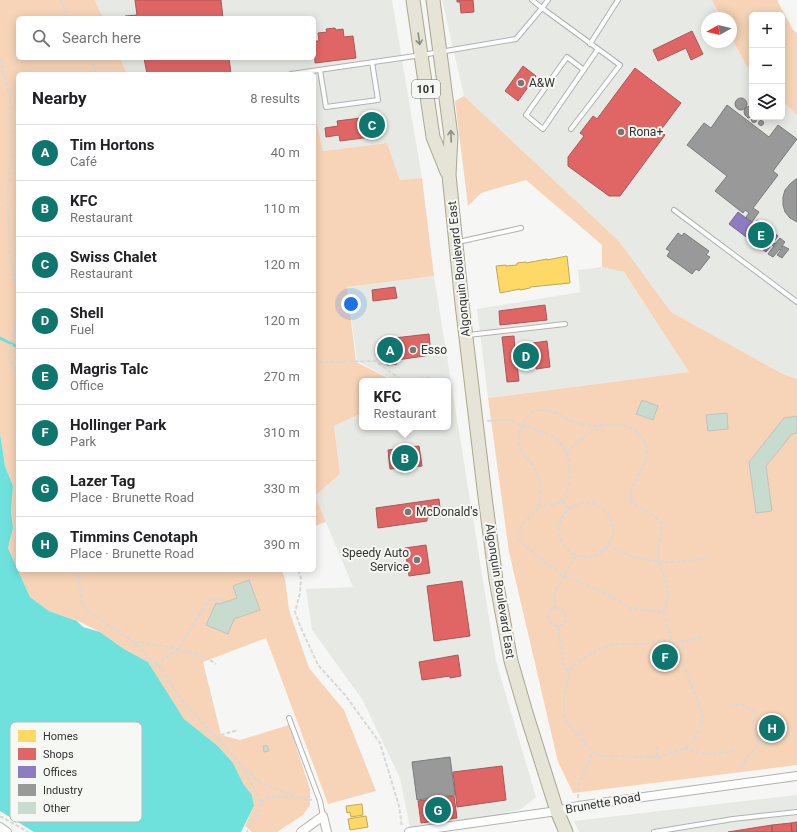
<!DOCTYPE html>
<html lang="en">
<head>
<meta charset="utf-8">
<style>
	body { margin:0; font-family:Roboto,sans-serif; background:#f6f6f6; color:#202124 }
	.controls { position:absolute; right:12px; top:12px; display:grid; overflow:hidden; border-radius:6px; box-shadow:0 2px 10px #0003 }
	.controls button { width:36px; height:36px; display:grid; place-items:center; padding:0; border:0; border-bottom:1px solid #e0e0e0; background:#fff; color:#202124; font:20px sans-serif }
	.compass { position:absolute; left:701px; top:12px; width:36px; height:36px; border-radius:50%; background:#fff; box-shadow:0 2px 10px #0003; rotate:262deg }
	.you { position:absolute; left:351px; top:304px; width:14px; height:14px; margin:-10px; border:3px solid #fff; border-radius:50%; background:#1a73e8; box-shadow:0 0 0 6px #1a73e833 }
	.badge { display:grid; place-items:center; width:26px; height:26px; border-radius:50%; background:#0f766e; color:#fff; font-size:13px; font-weight:700 }
	.pin { position:absolute; translate:-50% -50%; border:2px solid #fff; box-shadow:0 1px 4px #0006 }
	.popup { position:absolute; left:359px; top:378px; width:92px; height:52px; box-sizing:border-box; display:grid; place-content:center; border-radius:6px; background:#fff; filter:drop-shadow(0 1px 3px #0005); font-size:13px; white-space:nowrap; color:#757577 }
	.popup b { font-size:15px; color:#202124 }
	.popup::after { content:''; position:absolute; left:50%; top:100%; margin-left:-8px; border:8px solid transparent; border-top-color:#fff }
	.list { margin:0; padding:0; list-style:none }
	h2 { display:flex; justify-content:space-between; align-items:center; height:52px; margin:0; padding:0 16px; font-size:17px }
	h2 small { font-size:13px; font-weight:400; color:#757577 }
	.list li { display:grid; grid-template-columns:26px 1fr auto; gap:12px; align-items:center; box-sizing:border-box; height:56px; padding:0 16px; border-top:1px solid #e0e0e0 }
	.list b { display:block; font-size:15px; white-space:nowrap }
	.list p { margin:0; font-size:13px; white-space:nowrap; color:#757577 }
	.list em { font-size:13px; font-style:normal; color:#757577 }
	.icon { flex:none; width:22px; height:22px; fill:none; stroke:currentColor; stroke-width:2; stroke-linecap:round; stroke-linejoin:round }
	.map { position:relative; flex:none; width:797px; height:832px; overflow:hidden }
	.search { position:absolute; background:#fff; box-shadow:0 2px 10px #0003; left:16px; top:16px; width:300px; height:44px; display:flex; align-items:center; gap:10px; box-sizing:border-box; padding:0 14px; border-radius:6px; color:#757577; font-size:15px }
	.panel { position:absolute; background:#fff; box-shadow:0 2px 10px #0003; left:16px; top:72px; width:300px; height:500px; border-radius:6px }
	.map>svg:first-child { display:block }
</style>
</head>
<body>
<div class="map">
<svg width="797" height="832" viewBox="0 0 797 832">
	<rect width="100%" height="100%" fill="#f6f7f5"/>
	<!-- built -->
	<path fill="#e7eae4" d="M95,0H392L422,178L400,180L387,143L323,151L314,111V74H127L120,58H314V18H103Z
		M442,0H712L721,18H707V42H731V37L747,67L752,72V117H782V101L797,115V379L781,373L671,312L619,241L464,96Z
		M602,267L624,272L689,372L488,398L477,309L580,292L578,270Z
		M434,276L496,661L536,797L520,810L410,828L400,778L362,699L312,630L306,589L353,587L315,496L340,474L334,426L362,413V427H448V381H396L357,361L347,287Z
		M797,795V832H579L574,821Z"/>
	<!-- green -->
	<path fill="#f7d4b7" d="M0,0H95L103,18H18V58H120L127,74H18V570L8,548L13,528L11,511L13,486L5,466L0,433Z
		M712,0H777L793,30L797,33V115L782,101V15H752V72L747,67L731,37V18H721Z
		M464,96L619,241L671,312L781,373L797,379V765L573,793L558,762L509,552L488,398L689,372L624,272L602,267V245L526,180L481,193L468,206L455,101Z
		M314,111L323,151L387,143L400,180L422,178L434,276L347,287L356,362L394,381H362V413L334,426L340,474L315,496L326,522L314,526Z
		M18,570H282L285,579L289,610L309,668L344,710L376,791L328,804L266,638L203,662L221,735L240,740L289,725L310,789V805L303,815L277,832H252L245,826L254,806L252,795L244,785L233,763L218,746L184,719L148,662L124,649L100,632L78,621L49,611L30,597Z"/>
	<!-- water -->
	<path fill="#6ee1dc" d="M0,433L5,466L13,486L11,511L13,528L8,548L30,597L49,611L77,621L83,627L100,632L124,649L148,662L184,719L218,746L233,763L244,785L252,795L254,806L241,832H34L0,811Z"/>
	<!-- homes -->
	<path fill="#ffd966" stroke="#c2a756" d="M567,256L570,283L530,287V288L520,290V289L500,293L496,266L506,265V266L517,265V263L526,262V263L547,259V260Z
		M362,804L363,815L351,817L350,812L347,813L346,806Z
		M366,816L368,827L350,830L348,819Z"/>
	<!-- shops -->
	<path fill="#e06666" stroke="#ac5756" d="M135,0H221L223,18H125V16L137,15Z
		M457,0H473L474,12L461,13L460,2H457Z
		M335,28L336,30L343,29L344,37L353,36L356,58L315,63L314,41H319L318,33L327,32L326,29Z
		M692,31L703,54L691,60L686,48L658,61L653,50Z
		M144,58H229L231,74H147Z
		M523,66L536,76L518,101L505,91Z
		M635,68L681,103L660,131L665,135L620,196H609L568,166V157L584,136L580,133L593,116L597,119Z
		M376,116L379,136L340,141L339,135L326,137L325,128L338,126L337,121Z
		M395,287L397,298L373,301L372,290Z
		M545,305L547,320L500,325L499,311Z
		M429,334L431,355L397,360L394,338Z
		M514,336L515,351L533,349V343L547,341L550,367L536,369L535,362L517,364L519,381L507,382L502,337Z
		M394,338L397,364L387,365L383,340Z
		M419,446L422,466L390,469L388,450Z
		M439,499L441,516L427,518V521L378,528L376,508Z
		M426,545L430,573L409,576L405,548Z
		M462,581L470,636L434,641L427,586Z
		M458,655L461,676L450,678V676L422,680L419,662Z
		M502,766L506,800L457,807L453,772Z
		M454,796L457,818L421,823L418,801Z
		M797,822V832H792L791,823Z
		M791,823L792,832H772V825Z
		M772,825V832H728Z"/>
	<!-- offices -->
	<path fill="#8e7cc3" stroke="#736698" d="M738,212L754,224L757,220L778,236L766,252L729,224Z"/>
	<!-- industry -->
	<path fill="#999" stroke="#7a7a7a" d="M735 104a6 6 0 1 1 12 0a6 6 0 1 1-12 0Z
		M727,105L769,137L778,125L797,139L773,171L778,175L753,208L759,212L752,222L746,217L749,213L745,210L743,213L715,191L727,176L687,145L704,123L711,128Z
		M750,106L752,107V117L748,118L745,115L744,112L745,108Z
		M751.5 120a2.5 2.5 0 1 1 5 0a2.5 2.5 0 1 1-5 0Z
		M758.5 123a2.5 2.5 0 1 1 5 0a2.5 2.5 0 1 1-5 0Z
		M796,179H797V222L790,218L785,212L783,205V197L785,190L790,184Z
		M678,233L682,236L684,233L709,251L706,255L710,257L699,271L696,269L692,274L667,256L670,251L666,249Z
		M780,238L785,242L781,247L783,246L789,249L782,258L777,255L781,250L780,249L773,257L768,254L774,246L772,245L774,243L775,244Z
		M450,757L455,795L417,800L412,762Z"/>
	<g fill="none" stroke-linecap="round" stroke-linejoin="round">
		<!-- stream -->
		<path stroke="#6ee1dc" stroke-width="3" d="M0,338L18,347"/>
	</g>
	<!-- building -->
	<path fill="#c7dbcf" stroke="#c0c2c0" d="M642,400L658,406L653,420L636,414Z
		M727,413L728,429L708,431L706,415Z
		M797,416V433L792,434L766,466L772,511L756,513L749,462L784,418Z
		M249,580L260,610L234,619L228,634L206,625L216,603L219,604L237,598L233,586Z
		M263,746H267L269,751L264,752Z"/>
	<g fill="none" stroke-linecap="round" stroke-linejoin="round">
		<defs>
			<path id="service" d="M548,0L542,8L620,65L571,129
				M590,44L618,0
				M320,70L326,107L378,100L372,62
				M584,70L567,57L526,115L543,129L598,49
				M291,74L422,55L516,39L542,8L532,0
				M674,210L797,302
				M458,242L521,228
				M468,335L565,324
				M289,718L320,801L323,816
				M654,832L733,819L797,812"/>
			<path id="minor" d="M0,827L7,832
				M301,832L323,816L327,832
				M409,832L557,811L578,806L797,776"/>
			<path id="primary" d="M413,0L433,137L447,172
				M433,0L451,136L449,175L462,304L485,497L496,580L511,661L527,716L557,811L566,832"/>
		</defs>
		<!-- service casing -->
		<use href="#service" stroke="#b1b2b0" stroke-width="6"/>
		<!-- minor casing -->
		<use href="#minor" stroke="#b1b2b0" stroke-width="10"/>
		<!-- primary casing -->
		<use href="#primary" stroke="#aaa690" stroke-width="15"/>
		<!-- path -->
		<path stroke="#d8d8d7" stroke-width="2" stroke-dasharray="4 2" stroke-linecap="butt" d="M60,0L69,18
			M90,58L97,74
			M0,59L10,97L11,163L7,195L10,256L16,286L18,312L9,358L18,373
			M314,357L322,362L375,361L403,381L429,378
			M487,421L505,420L512,421C526,428 542,430 555,438C574,451 571,480 565,499L554,505L539,506
			M567,453C578,440 587,434 602,426
			M562,501L569,508
			M559 530a27 27 0 1 1 54 0a27 27 0 1 1-54 0Z
			M608,545C641,565 672,564 708,558
			M77,570L82,604L87,610L132,641L162,669L182,701L232,754L242,767L261,802L256,817L247,832
			M298,570L301,578L300,593L295,612L301,628L318,665L345,695L380,743L399,806L402,827
			M548 617a9 9 0 1 1 18 0a9 9 0 1 1-18 0Z
			M555,608V592L576,556
			M663,612C670,597 669,589 663,573C662,570 659,565 659,562C656,548 664,535 661,522L648,512L632,503C624,483 654,468 645,444C643,437 635,430 629,427C613,422 596,428 580,424C567,421 551,407 538,410C531,411 524,421 521,427C517,437 519,450 526,458C529,461 533,463 534,467C539,476 542,486 540,496C540,501 539,507 536,510C528,521 514,527 521,543L562,575L605,593L632,609L663,612L673,643L683,663L703,716L699,730L694,740L691,744L681,750L659,757L603,756L593,752L577,735L564,719V697L569,674L572,666L599,649L617,644H645L660,641L673,643L703,637
			M558,627L563,661L569,674
			M135,644L139,642C165,647 194,649 216,664
			M681,656L684,641
			M156,664L179,649L189,631L209,600L219,599L223,600
			M729,706L742,704L758,714L752,722L758,744L740,768
			M578,736L585,725
			M219,741L221,735L238,730
			M758,744L779,741L786,732
			M684,748C707,756 713,755 737,750
			M657,757V747
			M245,769L259,782L296,797L312,800
			M578,798L579,784L593,752
			M261,802L269,797H295
			M0,816L28,832"/>
		<!-- service -->
		<use href="#service" stroke="#fefefe" stroke-width="4"/>
		<!-- minor -->
		<use href="#minor" stroke="#fefefe" stroke-width="8"/>
		<!-- primary -->
		<use href="#primary" stroke="#e6e3d7" stroke-width="13"/>
	</g>
	<!-- one-way arrows -->
	<defs><path id="oneway-shaft" d="M-6 0H5M1.5-3L5.5 0L1.5 3" fill="none" stroke-width="1.6" stroke-linecap="round" stroke-linejoin="round"/></defs>
	<g stroke="#8c8b84">
		<use href="#oneway-shaft" transform="translate(419 39) rotate(82)"/>
		<use href="#oneway-shaft" transform="translate(451 136) rotate(-92)"/>
	</g>
	<!-- markers -->
	<g fill="#777876" stroke="#f6f8f4" stroke-width="1.5">
		<circle cx="521" cy="83" r="4"/>
		<circle cx="621" cy="132" r="4"/>
		<circle cx="413" cy="350" r="4"/>
		<circle cx="408" cy="512" r="4"/>
		<circle cx="417" cy="560" r="4"/>
	</g>
	<g text-anchor="middle" dominant-baseline="central" stroke-width="4" stroke-linejoin="round" paint-order="stroke">
		<!-- shield labels -->
		<rect fill="#f6f8f4" stroke="#6e6e6c" stroke-width="1" x="412" y="80" width="28" height="18" rx="3"/>
		<g font-size="11" font-weight="bold" fill="#333332">
			<text x="426" y="89">101</text>
		</g>
		<!-- poi labels -->
		<g font-size="12" fill="#333332" stroke="#f6f8f4" text-anchor="start">
			<text x="529" y="83">A&amp;W</text>
			<text x="629" y="132">Rona+</text>
			<text x="421" y="350">Esso</text>
			<text x="416" y="512">McDonald's</text>
			<text x="409" y="553" text-anchor="end">Speedy Auto<tspan x="409" dy="14">Service</tspan></text>
		</g>
		<!-- street labels -->
		<g font-size="12" fill="#333332" stroke="#f6f8f4">
			<text transform="translate(459 269) rotate(-96)">Algonquin Boulevard East</text>
			<text transform="translate(500 591) rotate(81)">Algonquin Boulevard East</text>
			<text transform="translate(603 803) rotate(-10)">Brunette Road</text>
		</g>
	</g>
	<!-- legend -->
	<rect x="10" y="722" width="132" height="100" rx="6" fill="#f6f8f4" stroke="#bcbdba" stroke-width="1"/>
	<rect x="18" y="730" width="18" height="12" fill="#ffd966"/>
	<rect x="18" y="748" width="18" height="12" fill="#e06666"/>
	<rect x="18" y="766" width="18" height="12" fill="#8e7cc3"/>
	<rect x="18" y="784" width="18" height="12" fill="#999"/>
	<rect x="18" y="802" width="18" height="12" fill="#c7dbcf"/>
	<g font-size="11" fill="#333332">
		<text x="43" y="740">Homes</text>
		<text x="43" y="758">Shops</text>
		<text x="43" y="776">Offices</text>
		<text x="43" y="794">Industry</text>
		<text x="43" y="812">Other</text>
	</g>
</svg>
<div class="controls">
<button>+</button>
<button>−</button>
<button><svg class="icon" aria-label="layers" viewBox="0 0 24 24"><path d="M12 4l9 5-9 5-9-5zM3 14l9 5 9-5"/></svg></button>
</div>
<svg class="compass" viewBox="-18 -18 36 36"><path d="M0-13l5 13h-10z" fill="#e53935"/><path d="M0 13l5-13h-10z" fill="#757577"/></svg>
<div class="you"></div>
<div class="pin badge" style="left:390px;top:350px">A</div>
<div class="pin badge" style="left:405px;top:458px">B</div>
<div class="popup"><b>KFC</b>Restaurant</div>
<div class="pin badge" style="left:372px;top:125px">C</div>
<div class="pin badge" style="left:526px;top:356px">D</div>
<div class="pin badge" style="left:761px;top:235px">E</div>
<div class="pin badge" style="left:665px;top:657px">F</div>
<div class="pin badge" style="left:438px;top:810px">G</div>
<div class="pin badge" style="left:772px;top:728px">H</div>
<div class="search"><svg class="icon" aria-label="search" viewBox="0 0 24 24"><circle cx="10" cy="10" r="6"/><path d="M15 15l6 6"/></svg>Search here</div>
<section class="panel">
<h2>Nearby<small>8 results</small></h2>
<ul class="list">
<li><span class="badge">A</span><div><b>Tim Hortons</b><p>Café</p></div><em>40 m</em></li>
<li><span class="badge">B</span><div><b>KFC</b><p>Restaurant</p></div><em>110 m</em></li>
<li><span class="badge">C</span><div><b>Swiss Chalet</b><p>Restaurant</p></div><em>120 m</em></li>
<li><span class="badge">D</span><div><b>Shell</b><p>Fuel</p></div><em>120 m</em></li>
<li><span class="badge">E</span><div><b>Magris Talc</b><p>Office</p></div><em>270 m</em></li>
<li><span class="badge">F</span><div><b>Hollinger Park</b><p>Park</p></div><em>310 m</em></li>
<li><span class="badge">G</span><div><b>Lazer Tag</b><p>Place · Brunette Road</p></div><em>330 m</em></li>
<li><span class="badge">H</span><div><b>Timmins Cenotaph</b><p>Place · Brunette Road</p></div><em>390 m</em></li>
</ul>
</section>
</div>
</body>
</html>
